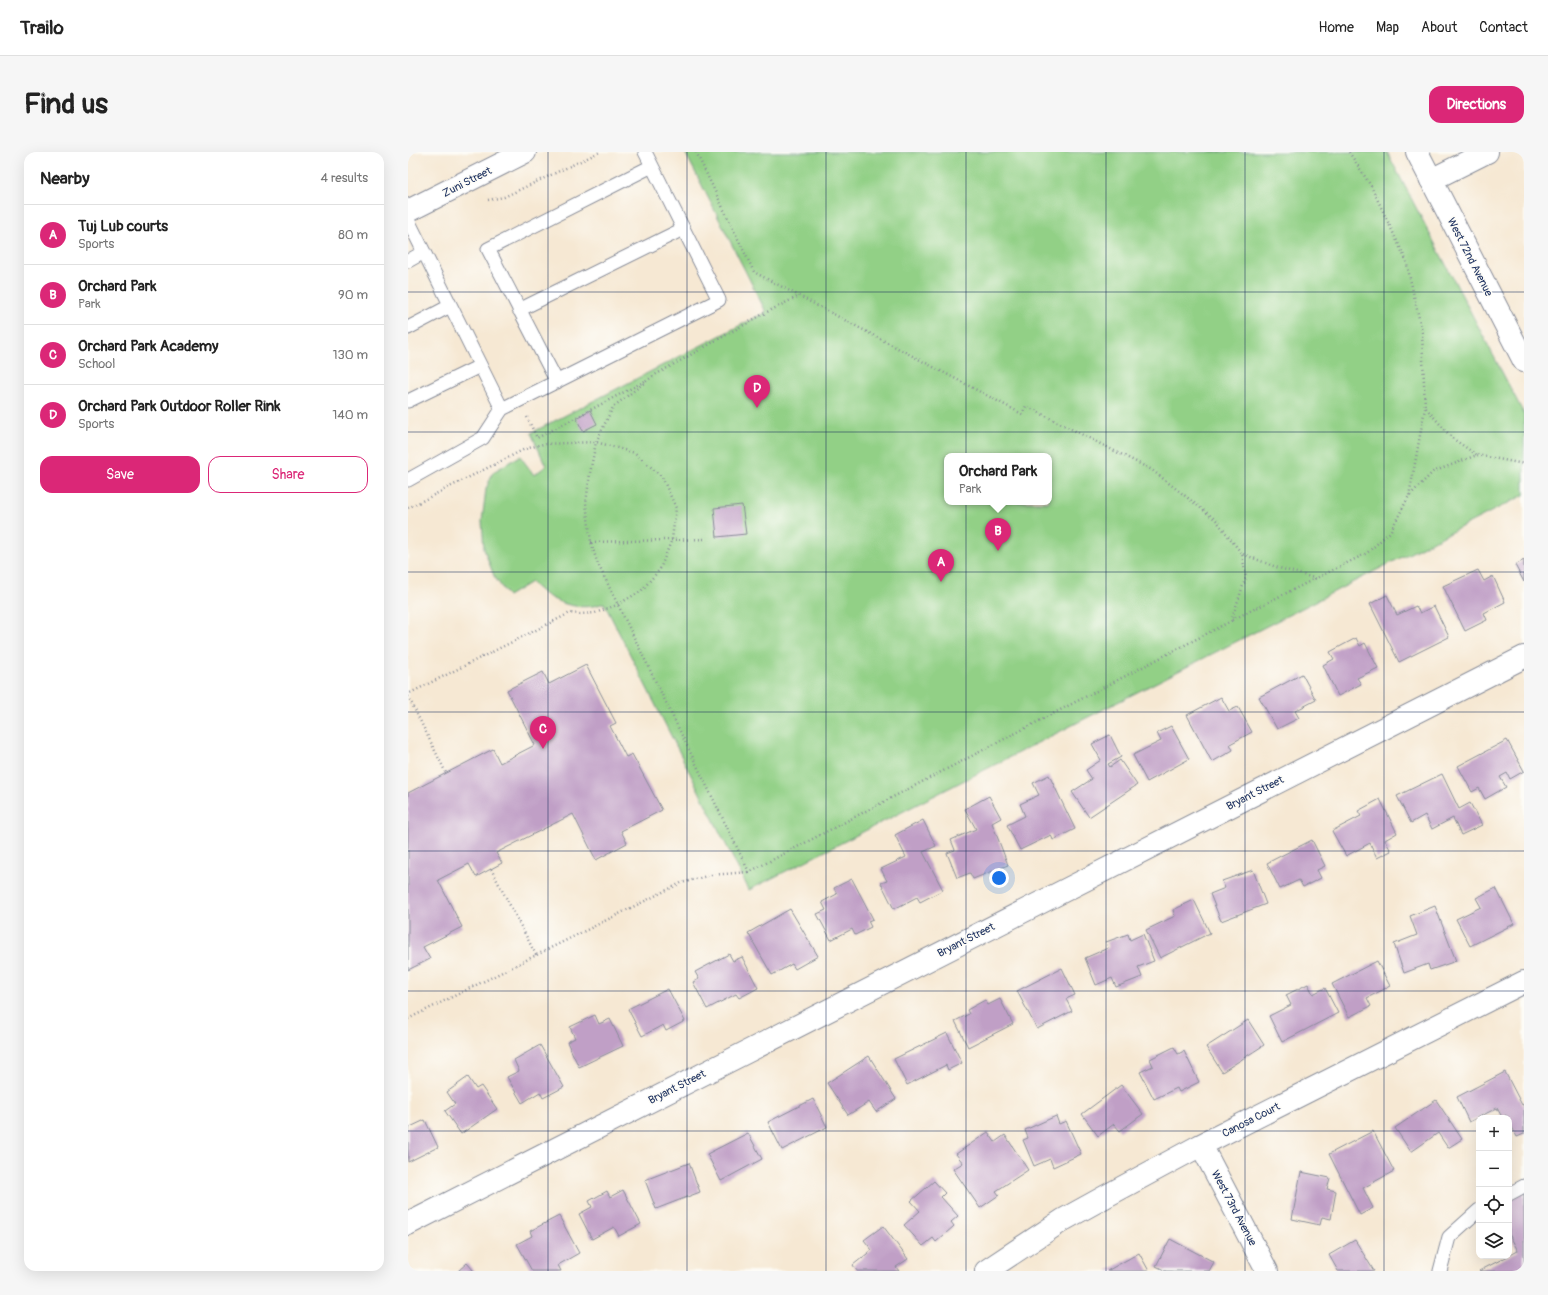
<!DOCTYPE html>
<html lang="en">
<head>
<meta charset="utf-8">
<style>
	body { margin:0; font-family:Pangolin,sans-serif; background:#f6f6f6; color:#222 }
	.controls { position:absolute; right:12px; bottom:12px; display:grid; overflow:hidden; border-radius:8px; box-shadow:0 4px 16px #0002 }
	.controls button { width:36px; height:36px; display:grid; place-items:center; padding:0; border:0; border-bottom:1px solid #e0e0e0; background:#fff; color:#222; font:20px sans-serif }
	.you { position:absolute; left:591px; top:726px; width:14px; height:14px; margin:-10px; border:3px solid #fff; border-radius:50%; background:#1a73e8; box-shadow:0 0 0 6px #1a73e833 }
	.badge { display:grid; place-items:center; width:26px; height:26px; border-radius:50%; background:#db2777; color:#fff; font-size:13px; font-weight:700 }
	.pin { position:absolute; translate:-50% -33px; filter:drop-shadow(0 1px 2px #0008) }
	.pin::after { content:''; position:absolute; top:21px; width:14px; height:12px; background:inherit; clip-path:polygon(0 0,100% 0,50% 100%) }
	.popup { position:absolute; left:536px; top:301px; width:108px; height:52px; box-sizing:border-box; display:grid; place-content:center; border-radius:8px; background:#fff; filter:drop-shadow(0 1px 3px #0005); font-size:13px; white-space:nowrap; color:#767676 }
	.popup b { font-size:15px; color:#222 }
	.popup::after { content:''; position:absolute; left:50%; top:100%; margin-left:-8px; border:8px solid transparent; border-top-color:#fff }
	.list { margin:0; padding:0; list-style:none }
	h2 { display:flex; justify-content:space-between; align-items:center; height:52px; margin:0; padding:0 16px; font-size:17px }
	h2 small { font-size:13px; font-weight:400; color:#767676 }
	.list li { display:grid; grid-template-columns:26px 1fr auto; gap:12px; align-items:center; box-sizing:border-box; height:60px; padding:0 16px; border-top:1px solid #e0e0e0 }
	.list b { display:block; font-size:15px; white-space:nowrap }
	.list p { margin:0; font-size:13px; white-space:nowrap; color:#767676 }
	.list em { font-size:13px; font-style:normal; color:#767676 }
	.actions { display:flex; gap:8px; padding:12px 16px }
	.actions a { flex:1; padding:9px 0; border:1px solid #db2777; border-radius:12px; text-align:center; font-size:14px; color:#db2777 }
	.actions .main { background:#db2777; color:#fff }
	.icon { flex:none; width:22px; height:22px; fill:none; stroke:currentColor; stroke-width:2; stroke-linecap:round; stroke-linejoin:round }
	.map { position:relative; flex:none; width:1116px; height:1119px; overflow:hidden; border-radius:12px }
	header { display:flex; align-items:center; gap:24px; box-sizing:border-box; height:56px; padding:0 20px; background:#fff; border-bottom:1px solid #e0e0e0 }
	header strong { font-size:19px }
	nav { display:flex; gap:22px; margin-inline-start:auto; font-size:14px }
	.intro { display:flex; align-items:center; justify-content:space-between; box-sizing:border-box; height:96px; padding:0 24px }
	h1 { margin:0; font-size:28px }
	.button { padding:10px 18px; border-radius:12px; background:#db2777; color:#fff; font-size:14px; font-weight:700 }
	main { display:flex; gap:24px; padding:0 24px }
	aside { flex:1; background:#fff; border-radius:12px; box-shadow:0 4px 16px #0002 }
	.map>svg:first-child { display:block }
</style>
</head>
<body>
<header>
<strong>Trailo</strong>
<nav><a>Home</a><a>Map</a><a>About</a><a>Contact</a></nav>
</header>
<div class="intro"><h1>Find us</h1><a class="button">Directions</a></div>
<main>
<aside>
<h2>Nearby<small>4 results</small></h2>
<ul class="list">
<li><span class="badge">A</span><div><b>Tuj Lub courts</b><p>Sports</p></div><em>80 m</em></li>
<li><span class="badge">B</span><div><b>Orchard Park</b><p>Park</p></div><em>90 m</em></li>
<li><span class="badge">C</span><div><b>Orchard Park Academy</b><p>School</p></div><em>130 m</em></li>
<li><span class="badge">D</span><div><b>Orchard Park Outdoor Roller Rink</b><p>Sports</p></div><em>140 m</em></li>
</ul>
<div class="actions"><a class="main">Save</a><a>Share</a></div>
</aside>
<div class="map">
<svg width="1116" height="1119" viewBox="0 0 1116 1119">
	<rect width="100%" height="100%" fill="#fdfcf7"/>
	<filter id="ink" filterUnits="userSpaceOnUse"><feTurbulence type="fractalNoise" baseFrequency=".025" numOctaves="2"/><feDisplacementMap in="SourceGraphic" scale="8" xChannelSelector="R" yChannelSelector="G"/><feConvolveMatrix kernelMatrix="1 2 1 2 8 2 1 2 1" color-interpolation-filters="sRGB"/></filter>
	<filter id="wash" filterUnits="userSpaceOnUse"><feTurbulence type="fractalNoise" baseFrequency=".012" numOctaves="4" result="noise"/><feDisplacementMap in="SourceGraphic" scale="16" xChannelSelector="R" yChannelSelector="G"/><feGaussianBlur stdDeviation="0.9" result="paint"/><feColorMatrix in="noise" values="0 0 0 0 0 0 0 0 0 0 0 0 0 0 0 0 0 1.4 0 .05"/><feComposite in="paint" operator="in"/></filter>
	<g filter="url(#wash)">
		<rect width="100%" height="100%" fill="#f6e8d3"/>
		<!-- green -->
		<path fill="#92d086" stroke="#568072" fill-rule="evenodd" d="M277,0H979L1116,262V343L341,738L196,451C172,461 140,450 123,430L100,444L86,424L76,397L74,369L78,337L85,320L112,304L126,323L138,314L123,281L358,160ZM539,304H641V350H539Z"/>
		<g id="blocks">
			<!-- building -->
			<path fill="#c09fc6" d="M182,258L189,272L175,279L168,266Z
				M334,353L338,382L309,385L306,356Z
				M1116,408V430L1107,413Z
				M1070,418L1076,429L1085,424L1097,450L1076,461L1079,468L1057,479L1035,434Z
				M979,443L989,463L1008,454L1012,461L1026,454L1041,485L991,510L962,452Z
				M948,486L952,494L957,491L970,516L949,526L953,532L930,544L915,513L926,507L922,500Z
				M178,513L208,571L202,574L218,605L224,602L254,658L213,679L219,691L188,708L165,662L88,701L94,711L68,725L61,712L30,728L54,775L15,795L22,807L0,818V641L85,597L92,611L127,593L99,538L135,520L141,532Z
				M894,522L908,548L887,559L891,566L869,577L851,545Z
				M813,545L821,559L830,555L844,580L822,592L825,598L804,610L779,563Z
				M763,574L781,607L739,630L725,603L753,589L749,581Z
				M702,583L713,605L700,612L702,615L712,608L729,633L681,665L664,640L684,627L678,618L693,608L684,592Z
				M1099,588L1116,619L1102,627L1099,621L1092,625L1098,635L1077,647L1071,636L1064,640L1050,614Z
				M1034,622L1051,657L1062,651L1074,673L1053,683L1045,666L1024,677L1017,663L1003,671L989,644Z
				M641,623L667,677L645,688L643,683L612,698L599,673L617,664L612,652L631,643L625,631Z
				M581,644L593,666L584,671L600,713L565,727L562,721L549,726L539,701L547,698L543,688L568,677L557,657Z
				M972,647L989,681L977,688L983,699L969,706L962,691L938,704L924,679L953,664L950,659Z
				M515,668L528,694L515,700L535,738L512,750L509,745L486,757L473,731L479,729L473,717L498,705L487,683Z
				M904,688L917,714L909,718L913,726L895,735L891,728L872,737L859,711Z
				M845,718L858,752L813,769L802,742L817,736L814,729Z
				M444,727L465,767L460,769L463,775L447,783L444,777L423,788L409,762L418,758L414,750L429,742L426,736Z
				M1088,736L1106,772L1062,794L1048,767L1073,755L1068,746Z
				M786,748L802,781L752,806L738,778L767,764L765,758Z
				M1027,754L1048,809L1022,818L1020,812L996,821L986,792L1009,783L1002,764Z
				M382,757L410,804L387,817L384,812L364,823L340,781Z
				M720,782L722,788L735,782L746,809L730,815L734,825L708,835L704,826L688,833L677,806L700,796L698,790Z
				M321,802L325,809L334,805L350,836L331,846L328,842L299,857L285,830L291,827L287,820Z
				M969,809L982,834L959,846L963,854L941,865L924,832Z
				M654,816L667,843L658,847L664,859L629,877L609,839Z
				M900,832L905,842L917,836L930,861L874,890L861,864L883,853L878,843Z
				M260,837L277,869L258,879L255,873L234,884L220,857Z
				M592,847L605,872L560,895L547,869L561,862L559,858L577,848L580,853Z
				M187,863L191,872L202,867L215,894L171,915L159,890L167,886L162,875Z
				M840,868L856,893L814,920L798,895Z
				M539,881L554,911L540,918L538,913L499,933L486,907Z
				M132,893L156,935L135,946L132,940L114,951L99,925L111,919L106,908Z
				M766,895L770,902L776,899L791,930L771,940L769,936L746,947L732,920L745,914L742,907Z
				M461,904L488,947L468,960L461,950L440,963L419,931Z
				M1097,920L1114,953L1116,952V982L1109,985L1101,969V966L1098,963L1094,965L1089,956L1061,970L1049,945Z
				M60,925L68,937L73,934L89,957L53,982L37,959L47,952L39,940Z
				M713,933L735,962L712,979L706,972L690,984L674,962Z
				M405,947L419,975L374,998L360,970Z
				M1028,948L1054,987L1040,996L1030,981L1003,1000L987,976Z
				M648,964L651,972L658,969L673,1002L645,1015L642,1007L626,1014L615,988L620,986L617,978Z
				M17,968L30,995L0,1010V976Z
				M965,979L986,1019L955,1036L965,1056L952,1063L921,1002Z
				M580,980L587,990L597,983L620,1018L588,1039L591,1043L572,1056L545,1017L555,1011L548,1002Z
				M340,981L354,1007L313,1029L299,1002Z
				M281,1011L292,1040L248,1057L237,1028Z
				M893,1020L922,1026L919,1037L928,1039L923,1067L914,1065L912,1073L884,1067Z
				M526,1029L537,1041L533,1045L550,1064L543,1070L546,1074L528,1090L525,1086L515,1094L496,1073L512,1059L503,1049Z
				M215,1038L233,1072L211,1084L206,1075L184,1087L171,1062L184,1055L181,1049L199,1039L202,1045Z
				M1116,1040V1119H1071L1110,1099L1101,1082V1047Z
				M151,1064L171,1101L150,1113L153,1119H124L109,1092L124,1084L122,1079Z
				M475,1074L500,1107L488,1115L491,1119H449L445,1113L464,1098L456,1088Z
				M762,1087L806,1110L801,1119H758L748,1114Z
				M947,1088L966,1119H930L921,1103Z
				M731,1101L741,1119H699Z
				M59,1111L66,1119H50Z"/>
		</g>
	</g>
	<g filter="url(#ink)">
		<use href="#blocks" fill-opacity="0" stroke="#888c98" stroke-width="1"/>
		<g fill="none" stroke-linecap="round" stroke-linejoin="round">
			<defs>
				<path id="service" d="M0,68L94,257L311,148L237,0
					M0,109L16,100
					M111,158L275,77
					M0,176L42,154
					M149,230L80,97L244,14
					M0,249L72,214
					M0,328L75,286L94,257
					M1101,1042L1116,1034
					M1032,1119L1041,1085L1071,1058"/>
				<path id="minor" d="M1023,28L1079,0
					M0,59L117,0
					M793,993L859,1119
					M0,1072L1116,505
					M578,1119L655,1068L702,1042L793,993L1116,830"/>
				<path id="secondary" d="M1009,0L1116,209"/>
			</defs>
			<!-- service casing -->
			<use href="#service" stroke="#888c98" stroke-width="15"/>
			<!-- minor casing -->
			<use href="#minor" stroke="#888c98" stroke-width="24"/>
			<!-- secondary casing -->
			<use href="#secondary" stroke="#888c98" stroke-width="24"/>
			<!-- path -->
			<path stroke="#888c98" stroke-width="2.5" stroke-dasharray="1 3" stroke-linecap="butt" d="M288,0L346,120L614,262L618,254L744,318L808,368L834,402L838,425L823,469L341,720L189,410L183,390L178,351L182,321L188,290L205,255L245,224L359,160L391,144
				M941,0L963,34L998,108L1014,180L1017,256L1001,344
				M80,48L96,45L192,0
				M1018,256L1044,286L1069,303
				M119,265L129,286L239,228
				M0,356L117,297L135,292L188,290L227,301L254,325L268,356L264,387L252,417L233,439L209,453L187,461L172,462L162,461L0,542
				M183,390L298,387
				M835,402L868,415L909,427
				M824,468L959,401L982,380L1001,344L1025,320L1069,303L1116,312
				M0,544L38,621
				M83,717L128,803
				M0,867L273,731L303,723L340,720"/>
			<!-- service -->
			<use href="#service" stroke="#fff" stroke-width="13"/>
			<!-- minor -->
			<use href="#minor" stroke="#fff" stroke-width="22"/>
			<!-- secondary -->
			<use href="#secondary" stroke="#fff" stroke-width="22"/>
		</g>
	</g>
	<!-- grid -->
	<path fill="none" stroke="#1b2f5e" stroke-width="1" stroke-opacity="0.55" d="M140,0V1119M279,0V1119M418,0V1119M558,0V1119M698,0V1119M837,0V1119M976,0V1119M0,140H1116M0,280H1116M0,420H1116M0,560H1116M0,699H1116M0,839H1116M0,979H1071M1101,979H1116"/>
	<g text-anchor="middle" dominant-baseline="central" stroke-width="3" stroke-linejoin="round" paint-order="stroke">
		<!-- street labels -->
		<g font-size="11" fill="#1b2f5e" stroke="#fdfcf7">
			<text transform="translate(59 30) rotate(-27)">Zuni Street</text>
			<text transform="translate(1062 105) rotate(63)">West 72nd Avenue</text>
			<text transform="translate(847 641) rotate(-27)">Bryant Street</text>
			<text transform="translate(558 788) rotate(-27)">Bryant Street</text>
			<text transform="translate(269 935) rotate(-27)">Bryant Street</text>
			<text transform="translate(843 968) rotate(-27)">Canosa Court</text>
			<text transform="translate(826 1056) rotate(62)">West 73rd Avenue</text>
		</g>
	</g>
</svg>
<div class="controls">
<button>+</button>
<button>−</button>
<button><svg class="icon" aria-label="locate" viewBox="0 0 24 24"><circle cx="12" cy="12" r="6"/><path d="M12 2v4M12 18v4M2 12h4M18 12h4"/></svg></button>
<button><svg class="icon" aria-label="layers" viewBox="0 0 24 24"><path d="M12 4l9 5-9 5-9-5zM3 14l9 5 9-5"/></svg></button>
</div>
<div class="you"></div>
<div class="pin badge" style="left:533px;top:430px">A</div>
<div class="pin badge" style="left:590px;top:399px">B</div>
<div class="popup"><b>Orchard Park</b>Park</div>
<div class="pin badge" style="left:135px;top:597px">C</div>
<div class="pin badge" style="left:349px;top:256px">D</div>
</div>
</main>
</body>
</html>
